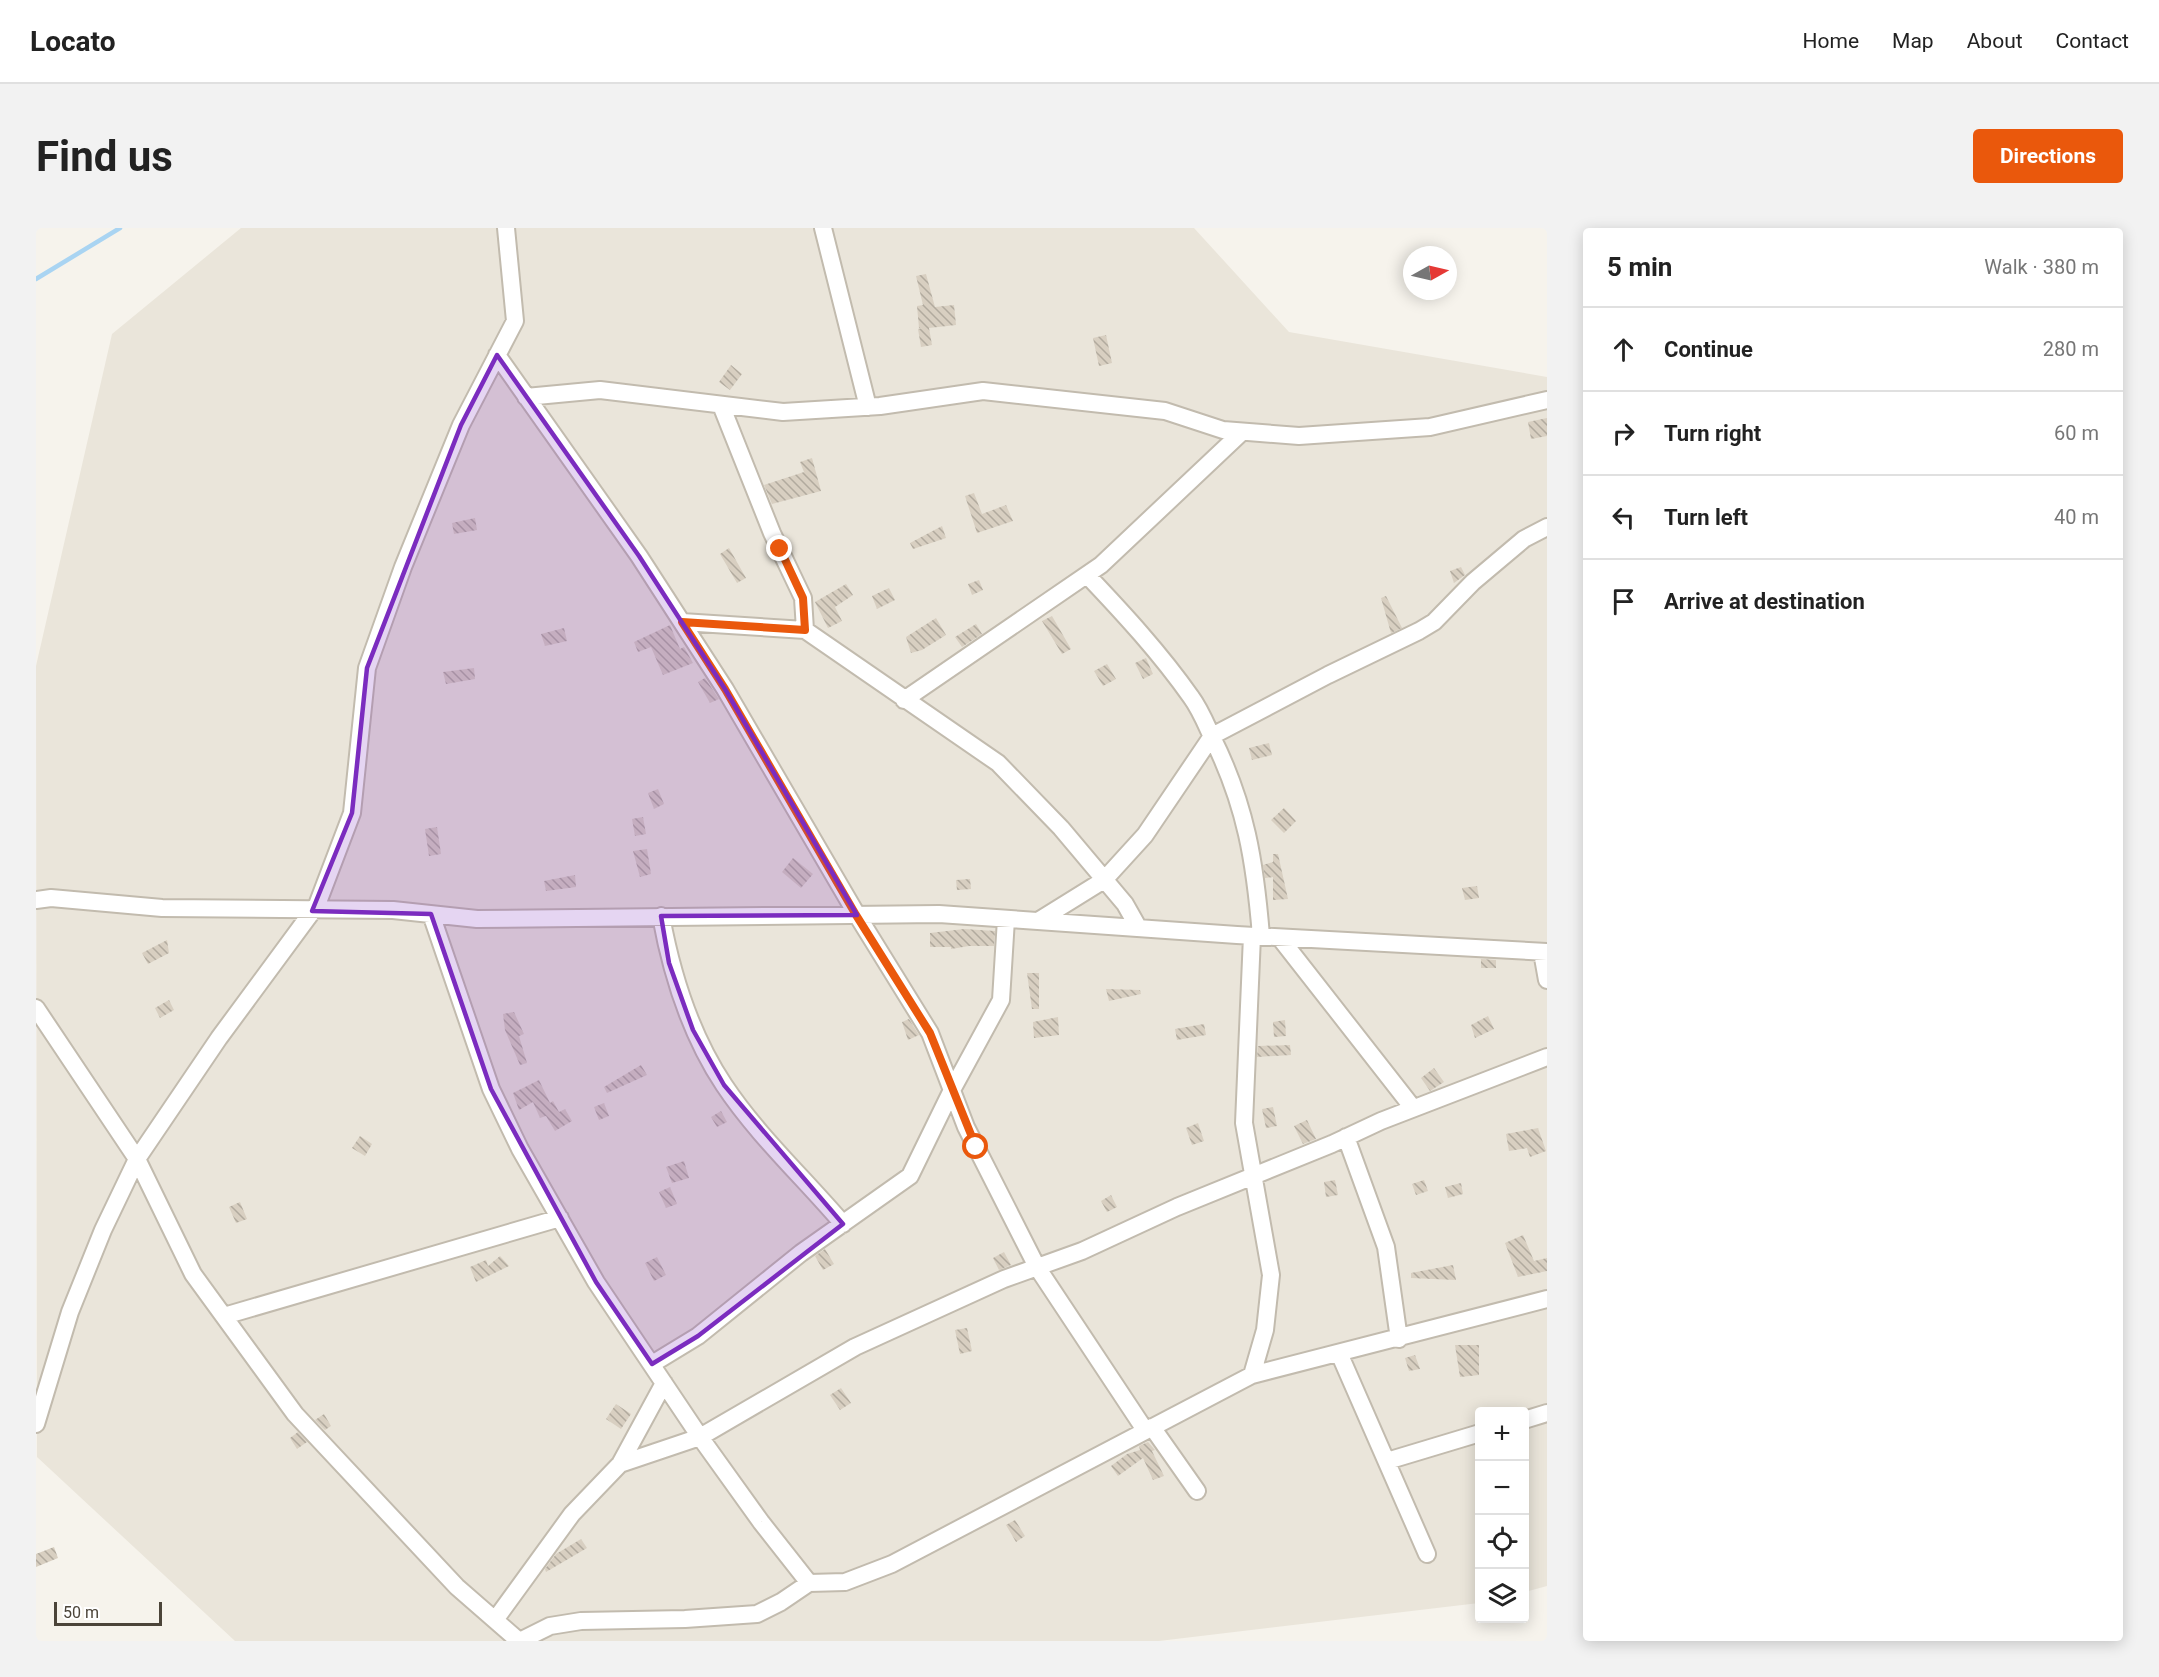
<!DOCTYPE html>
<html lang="en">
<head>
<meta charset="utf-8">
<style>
	body { margin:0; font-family:Roboto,sans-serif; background:#f2f2f2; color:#222 }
	.controls { position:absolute; right:18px; bottom:18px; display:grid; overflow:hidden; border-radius:6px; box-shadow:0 3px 15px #0003 }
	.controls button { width:54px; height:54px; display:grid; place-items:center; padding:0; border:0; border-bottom:2px solid #e0e0e0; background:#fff; color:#222; font:30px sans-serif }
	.compass { position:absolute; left:1367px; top:18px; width:54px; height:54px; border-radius:50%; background:#fff; box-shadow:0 3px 15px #0003; rotate:82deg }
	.scale { position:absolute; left:18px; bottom:15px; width:108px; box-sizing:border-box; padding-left:6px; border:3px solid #4b4439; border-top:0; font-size:16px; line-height:21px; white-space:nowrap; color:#4b4439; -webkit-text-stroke:4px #fff; paint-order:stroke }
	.stop { position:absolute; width:18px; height:18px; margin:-14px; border:4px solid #ea580c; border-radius:50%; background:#fff }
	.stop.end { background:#ea580c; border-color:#fff; box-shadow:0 2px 6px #0008 }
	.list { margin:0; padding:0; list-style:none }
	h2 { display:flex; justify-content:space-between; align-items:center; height:78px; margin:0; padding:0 24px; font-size:26px }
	h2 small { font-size:20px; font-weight:400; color:#767676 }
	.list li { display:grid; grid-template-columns:39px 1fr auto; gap:18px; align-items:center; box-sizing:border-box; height:84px; padding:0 24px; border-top:2px solid #e0e0e0 }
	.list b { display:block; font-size:22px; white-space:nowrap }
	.list em { font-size:20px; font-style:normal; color:#767676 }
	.icon { flex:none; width:33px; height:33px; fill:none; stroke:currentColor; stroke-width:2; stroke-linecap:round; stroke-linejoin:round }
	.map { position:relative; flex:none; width:1511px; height:1413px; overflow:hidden; border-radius:6px }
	header { display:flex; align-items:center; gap:36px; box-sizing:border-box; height:84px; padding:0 30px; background:#fff; border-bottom:2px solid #e0e0e0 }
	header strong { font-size:28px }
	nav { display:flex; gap:33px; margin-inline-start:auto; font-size:21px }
	.intro { display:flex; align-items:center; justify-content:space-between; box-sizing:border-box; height:144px; padding:0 36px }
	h1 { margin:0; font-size:42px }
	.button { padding:15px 27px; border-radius:6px; background:#ea580c; color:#fff; font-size:21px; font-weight:700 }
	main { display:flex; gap:36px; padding:0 36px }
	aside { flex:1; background:#fff; border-radius:6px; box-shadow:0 3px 15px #0003 }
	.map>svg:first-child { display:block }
</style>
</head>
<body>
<header>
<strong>Locato</strong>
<nav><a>Home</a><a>Map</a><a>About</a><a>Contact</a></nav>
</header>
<div class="intro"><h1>Find us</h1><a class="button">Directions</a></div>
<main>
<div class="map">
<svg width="1511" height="1413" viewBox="0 0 1511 1413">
	<defs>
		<pattern id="building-back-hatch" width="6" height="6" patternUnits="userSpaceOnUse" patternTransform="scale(1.5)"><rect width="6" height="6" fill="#d8cfc1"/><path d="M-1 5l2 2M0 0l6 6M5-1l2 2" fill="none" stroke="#b1aa9e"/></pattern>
	</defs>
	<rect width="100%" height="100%" fill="#f6f3ec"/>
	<!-- residential -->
	<path fill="#eae5da" d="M205,0H1158L1253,104L1511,149V1358L1489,1364L1488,1184H1444L1443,1375L1123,1413H199L1,1229L0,438L76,106Z"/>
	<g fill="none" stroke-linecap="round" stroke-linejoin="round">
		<!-- stream -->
		<path stroke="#a9d4f2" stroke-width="4.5" d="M0,51L84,0"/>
	</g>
	<!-- building -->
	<path fill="url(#building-back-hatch)" d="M890,46L899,79L918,77L920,97L893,100L896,117L885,119L882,101L886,100H883L881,78L887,77L880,48Z
		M1070,107L1076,135L1063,138L1057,110Z
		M695,137L706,146L694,162L683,154Z
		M1511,190V208L1495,211L1492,194Z
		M776,230L785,263L736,276L728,257L768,244L764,234Z
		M938,265L946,286L970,277L977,293L941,305L929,268Z
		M439,290L441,302L418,306L416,295Z
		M906,298L910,310L877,321L874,315Z
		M693,320L710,350L701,355L684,326Z
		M1425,339L1429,347L1418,355L1414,343Z
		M943,352L947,362L936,367L932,356Z
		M810,356L817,367L799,379L806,393L792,400L779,374Z
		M853,360L859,372L841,381L836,368Z
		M1350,368L1366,400L1355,405L1345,370Z
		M1016,388L1035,421L1026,426L1006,393Z
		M900,390L910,407L886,422L875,425L870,409Z
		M940,396L946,406L926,419L919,409Z
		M634,397L644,421L648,419L657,435L627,447L615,419L602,424L598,414Z
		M528,400L531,413L509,418L505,406Z
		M1110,430L1117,446L1107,451L1099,435Z
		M1071,436L1080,451L1067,458L1058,443Z
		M438,440L439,451L410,456L407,444Z
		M669,450L683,471L674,475L662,454Z
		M1233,515L1236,527L1216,532L1213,520Z
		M622,561L628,576L618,581L612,565Z
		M1248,580L1260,593L1248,605L1235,592Z
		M607,589L610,606L599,608L596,591Z
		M401,599L405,626L393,628L389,601Z
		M611,621L615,646L604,649L597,623Z
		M1237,626H1242L1252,671L1237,672V649L1229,650L1227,637L1237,634Z
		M757,630L777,646L765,660L746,644Z
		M539,647L540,659L510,663L508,653Z
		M934,651L935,661L921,662L920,652Z
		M1441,658L1443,670L1429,672L1426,660Z
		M928,701L959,703L958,718H933L915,721V719H894V705Z
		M131,712L133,725L112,736L106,725Z
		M1445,731L1460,732V740H1445Z
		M991,745H1003V781H996Z
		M1070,761L1104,762L1105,766L1073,773Z
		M133,772L138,782L124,790L119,780Z
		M478,784L488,806L483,808L491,835L484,837L469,802L467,786Z
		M1452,788L1458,801L1439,810L1435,797Z
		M1022,789L1023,807L998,810L997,794Z
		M873,791L883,807L872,812L866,794Z
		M1249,792L1250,808L1238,809L1237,794Z
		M1168,796L1170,807L1141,812L1139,801Z
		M1254,817L1255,827L1221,829L1222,818Z
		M605,837L611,847L571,865L568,859Z
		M1398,840L1408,854L1394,863L1385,850Z
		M503,852L514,875L517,873L523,884L529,881L536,893L519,903L510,888L504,890L497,874L483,882L477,865Z
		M568,875L573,888L563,892L558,879Z
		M1237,879L1241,898L1230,900L1226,881Z
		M685,883L691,894L681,899L675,889Z
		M1271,892L1280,911L1267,916L1258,898Z
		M1162,895L1168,913L1156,917L1150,900Z
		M1502,900L1510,923L1494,929L1491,920L1473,923L1470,906Z
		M324,908L336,916L329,928L316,920Z
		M648,933L653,950L636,955L630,939Z
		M1299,952L1302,967L1290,969L1288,954Z
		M1388,952L1392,963L1380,967L1376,956Z
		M1425,955L1427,966L1412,970L1409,959Z
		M634,959L641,976L630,980L623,964Z
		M1075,967L1081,979L1071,984L1065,973Z
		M204,974L211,991L200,995L193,979Z
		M1487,1007L1498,1033L1511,1030V1043L1482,1049L1469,1015Z
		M789,1021L798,1036L787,1042L779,1028Z
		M968,1024L975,1037L963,1042L957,1030Z
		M464,1028L473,1038L440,1054L434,1039L450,1032L452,1038Z
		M621,1029L630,1047L618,1053L609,1035Z
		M1417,1037L1420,1052L1375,1050V1045Z
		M931,1100L936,1123L924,1126L919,1102Z
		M1419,1117H1443V1147L1424,1149Z
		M1379,1127L1384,1141L1373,1143L1369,1130Z
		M805,1160L815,1175L804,1182L794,1167Z
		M580,1176L595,1186L585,1201L570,1191Z
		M288,1186L295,1198L289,1202L279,1192Z
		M262,1204L271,1214L261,1221L254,1210Z
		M1112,1214L1119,1222L1116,1223L1128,1248L1117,1252L1107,1230L1082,1248L1075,1238L1091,1226L1104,1222L1103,1218Z
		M979,1292L989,1308L980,1314L970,1297Z
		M545,1311L551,1320L510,1344L509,1341L520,1326Z
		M18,1319L22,1330L0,1339V1326Z"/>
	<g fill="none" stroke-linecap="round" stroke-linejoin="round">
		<defs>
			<path id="minor" d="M787,0L832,179
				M461,127L603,328L689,461L821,687L894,805L930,899L1001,1039L1109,1202
				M490,169L564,162L747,184L844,178L947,163L1129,183L1187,202L1263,208L1394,199L1511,172
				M685,177L736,305L767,370L769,402
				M1051,347C1088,386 1124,425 1155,469C1164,481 1170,496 1176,509C1210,577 1219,634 1225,708
				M646,394L769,402L962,535L1025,600L1089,676L1102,699
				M868,472L1065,337L1206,204
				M0,672L15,670L126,680L357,682L441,691L903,686L1201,707L1511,724
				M395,686L455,861L484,921L560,1054L664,1209L725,1294L773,1355
				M625,688C636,748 654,806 688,857C722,908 768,950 807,996
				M1002,693L1068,652L1109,607L1176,508L1292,447L1383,403L1398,394L1437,354L1488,311L1511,299
				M1244,710L1377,880
				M1506,724L1511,752
				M0,780L101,931L157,1046L259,1186L421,1359L483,1413
				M1310,909L1350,1019L1363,1111
				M188,1088L524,990
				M1303,1125L1391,1326
				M616,1136L662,1108L765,1025L874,948L916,862L965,772L970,691
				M1216,1147L1229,1102L1235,1047L1208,895L1216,708
				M1488,1192L1511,1185
				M0,1196L34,1084L67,1002L101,931L183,810L281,677L316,585L331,440L367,339L425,197L479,93L470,0
				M1116,1199L1161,1263
				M1351,1233L1444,1205
				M584,1236L628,1155
				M459,1392L536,1286L584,1236L664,1209L819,1119L968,1051L1046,1023L1141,979L1296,916L1345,893L1511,829
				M484,1413L514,1398L545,1393L649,1391L721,1386L745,1374L773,1355L809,1354L856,1336L1216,1147L1511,1071"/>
		</defs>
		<!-- minor casing -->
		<use href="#minor" stroke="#c2bbae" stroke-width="20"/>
		<!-- minor -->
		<use href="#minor" stroke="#fff" stroke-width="16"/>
	</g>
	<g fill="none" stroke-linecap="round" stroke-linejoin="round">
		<!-- route -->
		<path stroke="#ea580c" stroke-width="8" d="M744,321L767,370L769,402L646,394L689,461L820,687L894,805L940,919"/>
	</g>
	<!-- marked area -->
	<path fill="#7b2cbf" fill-opacity="0.2" stroke="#7b2cbf" stroke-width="4.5" stroke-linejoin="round" d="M461,127L603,328L689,461L821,687L625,688L633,735L657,802L688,857L807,996L662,1108L616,1136L560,1054L455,861L395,686L276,683L316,585L331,440L425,197Z"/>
</svg>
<div class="controls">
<button>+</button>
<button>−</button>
<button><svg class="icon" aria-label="locate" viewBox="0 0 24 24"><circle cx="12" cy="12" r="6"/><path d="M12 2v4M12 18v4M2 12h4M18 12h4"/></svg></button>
<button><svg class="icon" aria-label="layers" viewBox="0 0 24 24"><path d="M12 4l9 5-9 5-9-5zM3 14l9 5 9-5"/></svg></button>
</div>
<svg class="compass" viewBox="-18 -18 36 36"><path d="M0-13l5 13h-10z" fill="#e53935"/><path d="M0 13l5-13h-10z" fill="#767676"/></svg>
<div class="scale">50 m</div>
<div class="stop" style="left:940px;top:919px"></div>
<div class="stop end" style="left:744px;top:321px"></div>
</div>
<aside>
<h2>5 min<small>Walk · 380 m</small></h2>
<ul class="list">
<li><svg class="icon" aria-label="ahead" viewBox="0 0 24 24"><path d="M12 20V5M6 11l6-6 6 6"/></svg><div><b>Continue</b></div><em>280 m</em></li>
<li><svg class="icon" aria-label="right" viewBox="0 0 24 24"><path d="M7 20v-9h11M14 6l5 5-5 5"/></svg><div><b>Turn right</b></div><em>60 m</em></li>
<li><svg class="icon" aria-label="left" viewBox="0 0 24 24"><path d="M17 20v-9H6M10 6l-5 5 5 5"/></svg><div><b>Turn left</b></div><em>40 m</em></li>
<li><svg class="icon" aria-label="arrive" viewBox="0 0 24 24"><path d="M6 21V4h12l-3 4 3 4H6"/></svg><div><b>Arrive at destination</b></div></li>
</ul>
</aside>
</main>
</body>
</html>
